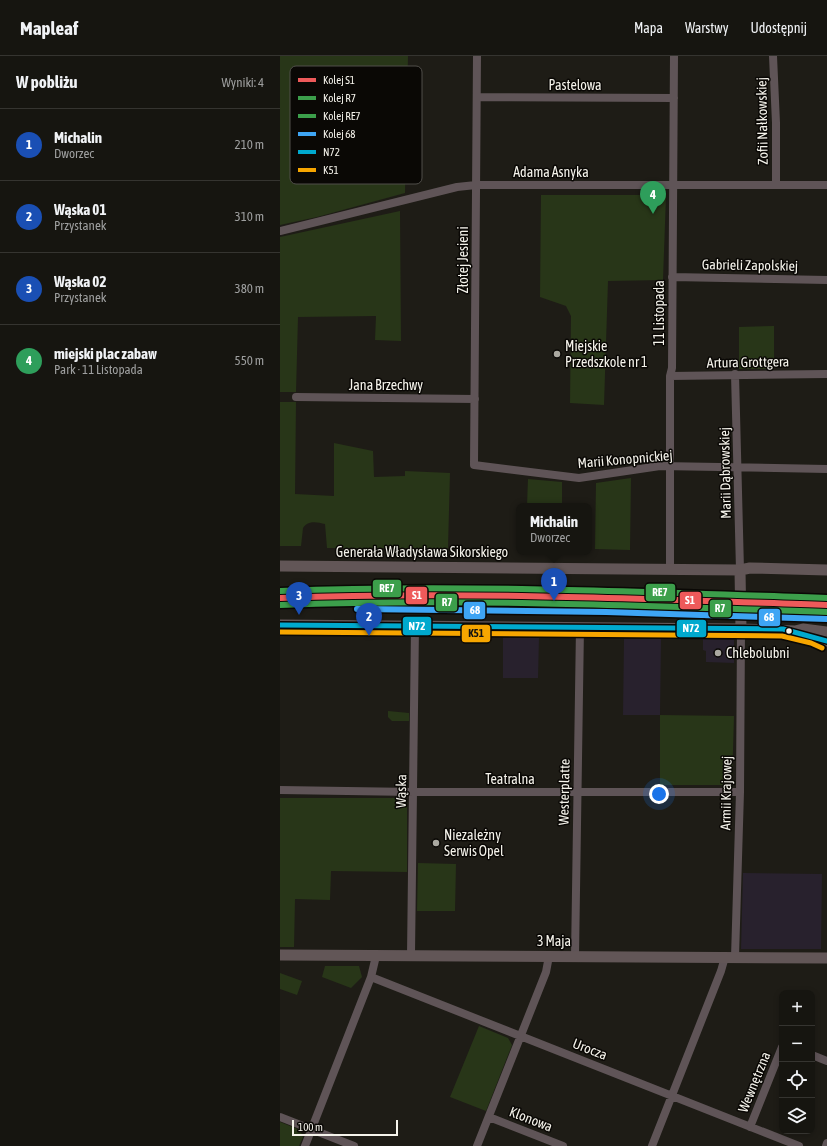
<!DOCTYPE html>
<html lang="pl">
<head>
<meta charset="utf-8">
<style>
	body { margin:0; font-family:"Asap Condensed",sans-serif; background:#23221e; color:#f1f3f6 }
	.controls { position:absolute; right:12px; bottom:12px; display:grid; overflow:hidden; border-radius:8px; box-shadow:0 2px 6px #0003 }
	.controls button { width:36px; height:36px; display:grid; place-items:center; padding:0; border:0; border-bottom:1px solid #353430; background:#161510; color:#f1f3f6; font:20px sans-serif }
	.scale { position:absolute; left:12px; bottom:10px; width:106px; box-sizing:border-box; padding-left:4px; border:2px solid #f5f3eb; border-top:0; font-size:11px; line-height:14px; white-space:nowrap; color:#f5f3eb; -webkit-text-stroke:3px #0a0805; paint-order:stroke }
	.you { position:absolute; left:379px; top:738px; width:14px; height:14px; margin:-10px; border:3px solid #fff; border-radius:50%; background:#1a73e8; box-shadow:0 0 0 6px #1a73e833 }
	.badge { display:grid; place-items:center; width:26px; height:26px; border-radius:50%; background:#aaa8a0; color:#fff; font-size:13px; font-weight:700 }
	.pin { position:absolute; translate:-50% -33px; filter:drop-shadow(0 1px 2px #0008) }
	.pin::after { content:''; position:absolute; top:21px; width:14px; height:12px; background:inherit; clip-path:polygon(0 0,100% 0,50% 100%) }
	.popup { position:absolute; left:236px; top:447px; width:76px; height:52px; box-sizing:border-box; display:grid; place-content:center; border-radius:8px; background:#161510; filter:drop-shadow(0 1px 3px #0005); font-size:13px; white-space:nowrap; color:#9e9f9f }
	.popup b { font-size:15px; color:#f1f3f6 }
	.popup::after { content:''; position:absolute; left:50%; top:100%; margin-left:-8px; border:8px solid transparent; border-top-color:#161510 }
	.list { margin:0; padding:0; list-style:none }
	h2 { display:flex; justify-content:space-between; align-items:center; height:52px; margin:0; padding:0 16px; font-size:17px }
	h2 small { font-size:13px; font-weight:400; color:#9e9f9f }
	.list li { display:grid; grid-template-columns:26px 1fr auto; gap:12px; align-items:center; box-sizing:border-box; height:72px; padding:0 16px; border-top:1px solid #353430 }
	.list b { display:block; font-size:15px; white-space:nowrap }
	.list p { margin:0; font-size:13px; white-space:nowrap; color:#9e9f9f }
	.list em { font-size:13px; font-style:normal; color:#9e9f9f }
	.icon { flex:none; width:22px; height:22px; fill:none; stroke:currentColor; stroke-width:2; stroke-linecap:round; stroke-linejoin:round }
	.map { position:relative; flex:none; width:547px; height:1090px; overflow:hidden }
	header { display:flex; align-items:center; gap:24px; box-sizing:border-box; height:56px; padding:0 20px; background:#161510; border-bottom:1px solid #353430 }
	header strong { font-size:19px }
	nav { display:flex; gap:22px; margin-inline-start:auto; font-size:14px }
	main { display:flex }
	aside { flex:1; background:#161510 }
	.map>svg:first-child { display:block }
</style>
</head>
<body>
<header>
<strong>Mapleaf</strong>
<nav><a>Mapa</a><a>Warstwy</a><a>Udostępnij</a></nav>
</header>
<main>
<aside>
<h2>W pobliżu<small>Wyniki: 4</small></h2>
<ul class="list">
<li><span class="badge" style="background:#1a4fb4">1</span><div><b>Michalin</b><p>Dworzec</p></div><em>210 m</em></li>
<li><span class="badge" style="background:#1a4fb4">2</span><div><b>Wąska 01</b><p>Przystanek</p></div><em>310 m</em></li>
<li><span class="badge" style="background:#1a4fb4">3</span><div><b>Wąska 02</b><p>Przystanek</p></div><em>380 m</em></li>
<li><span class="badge" style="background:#2e9e5b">4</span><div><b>miejski plac zabaw</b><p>Park · 11 Listopada</p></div><em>550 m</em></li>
</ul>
</aside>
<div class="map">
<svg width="547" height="1090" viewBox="0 0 547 1090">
	<rect width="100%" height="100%" fill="#1e1c16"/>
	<!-- commercial -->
	<path fill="#28212d" d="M223,582H259L258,622H223Z
		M344,583H381L380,659H343Z
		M423,583L454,584V607L426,606V595L423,594Z
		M463,817L542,818L541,893H461Z"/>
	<!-- green -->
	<path fill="#283618" d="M0,0H128L125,137L37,161L0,169Z
		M261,139H386L383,224L328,225L324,349L290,347L291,260L286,250L260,241Z
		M120,155L121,285L95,284L96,260L18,261L16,336H0V181Z
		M494,270V313H459V271Z
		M0,346H16L15,438L54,440V387L93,395L94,421L125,420V415L170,417L168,492H47L45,468C37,466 28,464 23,472L21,490H0Z
		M351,422L350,494L315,493L316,427Z
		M248,423L282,426V450H247Z
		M108,655L129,657V665H112L108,661Z
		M380,659L454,660L452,729H380Z
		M0,742H122L127,748V816L51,815L50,844L15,843L14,891H0Z
		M138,807L176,808L175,855H137Z
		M45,910H79L82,921L71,932L42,921Z
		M0,917L22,925L17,939L0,933Z
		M199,970L228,982L232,989L206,1055L170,1041Z
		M0,1066L20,1074L23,1081L19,1090H0Z"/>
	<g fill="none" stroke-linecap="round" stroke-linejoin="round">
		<!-- street -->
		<path stroke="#5f5457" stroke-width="8" d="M197,0L194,409L299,422L380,410L547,413
			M493,0L496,67V129
			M197,41L394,42
			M0,175L177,131L196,129H547
			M392,221L547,224
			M455,318L460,514
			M390,320L547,318
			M16,341L195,343
			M390,513V320L392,312L394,0
			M0,734L134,736H460
			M131,899L135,570
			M295,901L300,571
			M455,901L460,736L461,573
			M91,921L519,1090
			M532,999L547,1005
			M0,1061L74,1090
			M209,1061L283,1090
			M470,1071L502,991
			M25,1090L91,921L96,900
			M197,1090L266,916L269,900
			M372,1090L441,915L445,901
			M546,1090L547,1087"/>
		<!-- secondary -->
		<path stroke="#625657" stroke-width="11" d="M0,510L460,514L470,512L547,514
			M460,514L461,573
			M0,569L461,573L515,575L523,573L547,576
			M529,580L547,585
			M0,899L547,902"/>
		<defs>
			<path id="bus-1" d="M0,569L503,573L547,585"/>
			<path id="bus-2" d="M0,576L502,580L531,587L542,592"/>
		</defs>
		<!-- bus-1 casing -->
		<use href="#bus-1" stroke="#0a0805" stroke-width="8"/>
		<!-- bus-2 casing -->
		<use href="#bus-2" stroke="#0a0805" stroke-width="8"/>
		<!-- bus-1 -->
		<use href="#bus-1" stroke="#00a9ce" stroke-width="5"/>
		<!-- bus-2 -->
		<use href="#bus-2" stroke="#f7a600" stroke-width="5"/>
		<defs>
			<path id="rail-1" d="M0,542C182,535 365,543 547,549"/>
			<path id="rail-2" d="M0,549C182,542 365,550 547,556"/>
			<path id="rail-3" d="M0,535C182,528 365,536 547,542"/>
			<path id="rail-4" d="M77,553L326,556L547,563"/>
		</defs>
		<!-- rail-1 casing -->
		<use href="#rail-1" stroke="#0a0805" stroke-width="9"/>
		<!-- rail-2 casing -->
		<use href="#rail-2" stroke="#0a0805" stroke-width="9"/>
		<!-- rail-3 casing -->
		<use href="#rail-3" stroke="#0a0805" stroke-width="9"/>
		<!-- rail-4 casing -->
		<use href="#rail-4" stroke="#0a0805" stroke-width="9"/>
		<!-- rail-1 -->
		<use href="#rail-1" stroke="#ee5a5a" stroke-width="6"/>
		<!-- rail-2 -->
		<use href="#rail-2" stroke="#3c9f4b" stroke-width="6"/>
		<!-- rail-3 -->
		<use href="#rail-3" stroke="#3c9f4b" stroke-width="6"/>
		<!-- rail-4 -->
		<use href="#rail-4" stroke="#3ea5f4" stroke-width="6"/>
	</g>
	<!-- markers -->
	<g fill="#aaa8a0" stroke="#0a0805" stroke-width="1.5">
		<circle cx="277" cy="298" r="4"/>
		<circle cx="438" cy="597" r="4"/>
		<circle cx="156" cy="787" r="4"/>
	</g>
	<circle fill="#f5f3eb" stroke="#0a0805" stroke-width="1.5" cx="509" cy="575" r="3.5"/>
	<g text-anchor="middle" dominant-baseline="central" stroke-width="3" stroke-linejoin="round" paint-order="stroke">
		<!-- street labels -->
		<g font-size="14" fill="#f5f3eb" stroke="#0a0805">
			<text x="295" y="29">Pastelowa</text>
			<text transform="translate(482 65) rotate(-91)">Zofii Nałkowskiej</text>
			<text x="271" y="116">Adama Asnyka</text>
			<text transform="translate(183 204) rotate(-90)">Złotej Jesieni</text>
			<text transform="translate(470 209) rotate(1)">Gabrieli Zapolskiej</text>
			<text transform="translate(379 257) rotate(-90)">11 Listopada</text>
			<text transform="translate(468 306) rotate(-1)">Artura Grottgera</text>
			<text x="106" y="329">Jana Brzechwy</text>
			<text transform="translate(345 403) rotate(-5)">Marii Konopnickiej</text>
			<text transform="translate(445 417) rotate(-91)">Marii Dąbrowskiej</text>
			<text x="142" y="496">Generała Władysława Sikorskiego</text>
			<text x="230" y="723">Teatralna</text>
			<text transform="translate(121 735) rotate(-89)">Wąska</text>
			<text transform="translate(284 736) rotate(-89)">Westerplatte</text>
			<text transform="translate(446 737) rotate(-89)">Armii Krajowej</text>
			<text x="274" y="885">3 Maja</text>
			<text transform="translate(310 993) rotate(21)">Urocza</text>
			<text transform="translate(474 1026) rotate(-68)">Wewnętrzna</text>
			<text transform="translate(251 1063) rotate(21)">Klonowa</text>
		</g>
		<!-- poi labels -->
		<g font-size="14" fill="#f5f3eb" stroke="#0a0805" text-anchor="start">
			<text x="285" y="290">Miejskie<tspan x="285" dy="16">Przedszkole nr 1</tspan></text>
			<text x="446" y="597">Chlebolubni</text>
			<text x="164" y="779">Niezależny<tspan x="164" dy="16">Serwis Opel</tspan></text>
		</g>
	</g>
	<!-- legend -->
	<rect x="10" y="10" width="132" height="118" rx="6" fill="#0a0805" stroke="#504e4a" stroke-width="1"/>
	<rect x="18" y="22" width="18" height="4" fill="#ee5a5a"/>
	<rect x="18" y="40" width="18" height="4" fill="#3c9f4b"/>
	<rect x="18" y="58" width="18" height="4" fill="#3c9f4b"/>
	<rect x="18" y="76" width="18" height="4" fill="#3ea5f4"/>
	<rect x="18" y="94" width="18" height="4" fill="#00a9ce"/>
	<rect x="18" y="112" width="18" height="4" fill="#f7a600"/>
	<g font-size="11" fill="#f5f3eb">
		<text x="43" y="28">Kolej S1</text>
		<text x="43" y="46">Kolej R7</text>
		<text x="43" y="64">Kolej RE7</text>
		<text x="43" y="82">Kolej 68</text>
		<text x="43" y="100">N72</text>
		<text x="43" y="118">K51</text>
	</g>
	<g stroke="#0a0805" stroke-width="1.5">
		<rect x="92" y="523" width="30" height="19" rx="4" fill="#3c9f4b"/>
		<rect x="365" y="527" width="31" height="19" rx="4" fill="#3c9f4b"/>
		<rect x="125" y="530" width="23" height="19" rx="4" fill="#ee5a5a"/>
		<rect x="399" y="535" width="23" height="19" rx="4" fill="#ee5a5a"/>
		<rect x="155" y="537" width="23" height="19" rx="4" fill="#3c9f4b"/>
		<rect x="429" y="543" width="23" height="19" rx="4" fill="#3c9f4b"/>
		<rect x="183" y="545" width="23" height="19" rx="4" fill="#3ea5f4"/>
		<rect x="478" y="552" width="23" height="19" rx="4" fill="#3ea5f4"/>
		<rect x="122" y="560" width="30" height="20" rx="4" fill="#00a9ce"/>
		<rect x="396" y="563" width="31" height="19" rx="4" fill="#00a9ce"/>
		<rect x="181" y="568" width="30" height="19" rx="4" fill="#f7a600"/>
	</g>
	<g font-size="11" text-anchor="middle" font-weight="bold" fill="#fff">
		<text x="107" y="536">RE7</text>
		<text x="380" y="540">RE7</text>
		<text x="137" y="543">S1</text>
		<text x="410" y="548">S1</text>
		<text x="167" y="550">R7</text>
		<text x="440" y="556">R7</text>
		<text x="195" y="558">68</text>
		<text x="489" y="565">68</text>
		<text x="137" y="574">N72</text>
		<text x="411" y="576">N72</text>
	</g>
	<g font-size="11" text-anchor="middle" font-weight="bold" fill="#111">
		<text x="196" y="581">K51</text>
	</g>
</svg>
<div class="controls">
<button>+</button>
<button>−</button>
<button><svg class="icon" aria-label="locate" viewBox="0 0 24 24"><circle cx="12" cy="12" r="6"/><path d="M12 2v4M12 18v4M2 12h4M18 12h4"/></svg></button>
<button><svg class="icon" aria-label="layers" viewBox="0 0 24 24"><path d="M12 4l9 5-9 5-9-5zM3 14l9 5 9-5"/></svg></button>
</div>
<div class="scale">100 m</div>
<div class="you"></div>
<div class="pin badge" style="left:274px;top:545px;background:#1a4fb4">1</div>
<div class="popup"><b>Michalin</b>Dworzec</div>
<div class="pin badge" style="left:89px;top:580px;background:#1a4fb4">2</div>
<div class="pin badge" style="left:19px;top:559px;background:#1a4fb4">3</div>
<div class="pin badge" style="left:373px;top:158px;background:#2e9e5b">4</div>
</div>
</main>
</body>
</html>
